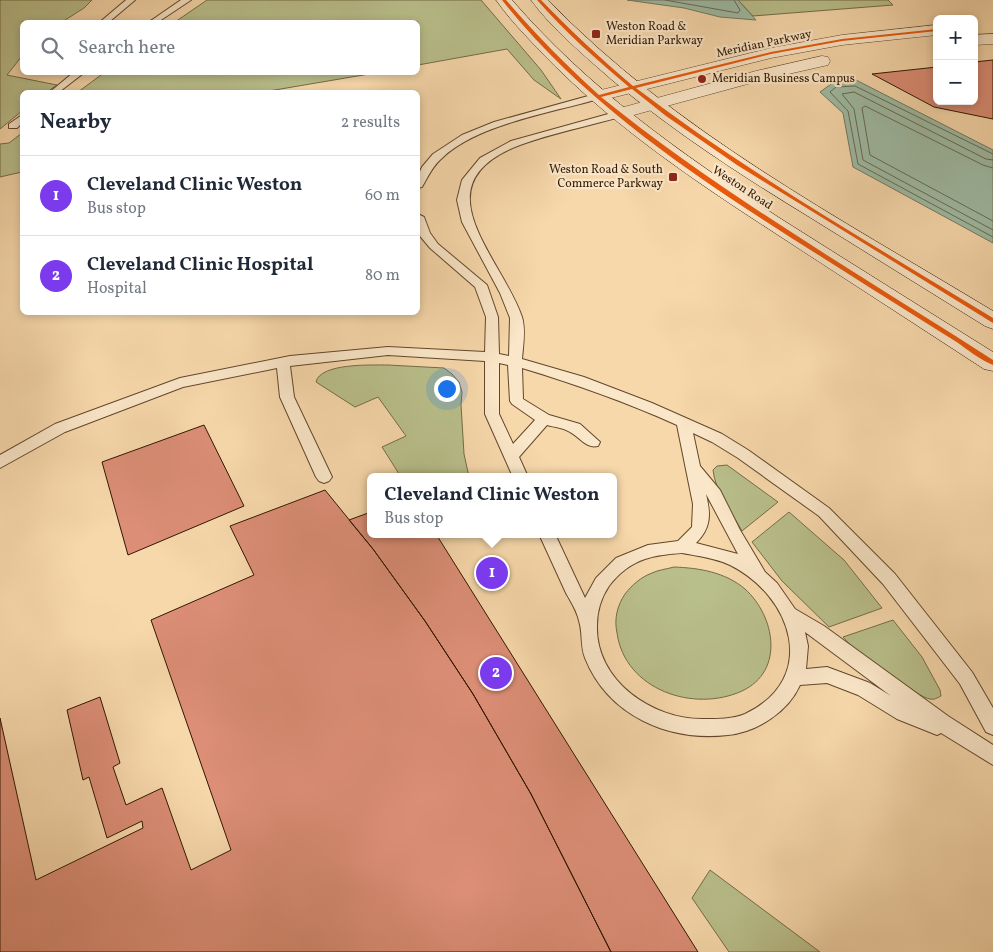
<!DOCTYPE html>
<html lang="en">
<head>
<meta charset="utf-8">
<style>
	body { margin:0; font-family:Vollkorn,serif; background:#f6f6f7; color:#1f2937 }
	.controls { position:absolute; right:15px; top:15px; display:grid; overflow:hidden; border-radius:8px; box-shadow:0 2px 8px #0003 }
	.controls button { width:45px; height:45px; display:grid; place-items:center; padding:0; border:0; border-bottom:1px solid #e0e1e3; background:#fff; color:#1f2937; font:25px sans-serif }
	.you { position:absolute; left:446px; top:388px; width:18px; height:18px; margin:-12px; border:4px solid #fff; border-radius:50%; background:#1a73e8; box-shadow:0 0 0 8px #1a73e833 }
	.badge { display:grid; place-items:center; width:32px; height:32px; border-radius:50%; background:#7c3aed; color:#fff; font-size:16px; font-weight:700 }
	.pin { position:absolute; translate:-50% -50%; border:2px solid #fff; box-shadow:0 1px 5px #0006 }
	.popup { position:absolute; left:367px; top:473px; width:250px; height:65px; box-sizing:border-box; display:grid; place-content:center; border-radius:8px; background:#fff; filter:drop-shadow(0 1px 4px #0005); font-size:16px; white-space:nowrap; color:#747a83 }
	.popup b { font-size:19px; color:#1f2937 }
	.popup::after { content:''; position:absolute; left:50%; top:100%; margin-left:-10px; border:10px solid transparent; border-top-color:#fff }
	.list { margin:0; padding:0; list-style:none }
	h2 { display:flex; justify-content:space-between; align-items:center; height:65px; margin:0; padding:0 20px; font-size:21px }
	h2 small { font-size:16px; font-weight:400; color:#747a83 }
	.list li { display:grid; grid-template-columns:32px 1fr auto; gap:15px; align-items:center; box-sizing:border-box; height:80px; padding:0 20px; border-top:1px solid #e0e1e3 }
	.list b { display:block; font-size:19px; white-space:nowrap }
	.list p { margin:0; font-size:16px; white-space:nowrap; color:#747a83 }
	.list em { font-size:16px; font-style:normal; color:#747a83 }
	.icon { flex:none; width:28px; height:28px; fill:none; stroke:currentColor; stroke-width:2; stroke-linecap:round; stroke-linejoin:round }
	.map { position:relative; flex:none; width:993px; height:952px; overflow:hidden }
	.search { position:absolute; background:#fff; box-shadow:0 2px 8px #0003; left:20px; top:20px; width:400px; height:55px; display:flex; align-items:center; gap:12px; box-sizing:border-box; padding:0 18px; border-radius:8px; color:#747a83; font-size:19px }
	.panel { position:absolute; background:#fff; box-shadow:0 2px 8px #0003; left:20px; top:90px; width:400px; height:225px; border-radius:8px }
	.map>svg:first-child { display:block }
</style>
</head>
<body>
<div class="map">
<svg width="993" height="952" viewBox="0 0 993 952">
	<rect width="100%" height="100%" fill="#f7d8ab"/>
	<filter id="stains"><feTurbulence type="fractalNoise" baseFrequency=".004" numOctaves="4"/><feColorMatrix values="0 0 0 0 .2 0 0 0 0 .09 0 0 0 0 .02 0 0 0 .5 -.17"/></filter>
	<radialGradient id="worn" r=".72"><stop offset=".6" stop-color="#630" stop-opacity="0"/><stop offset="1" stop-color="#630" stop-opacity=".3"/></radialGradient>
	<!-- green -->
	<path fill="#b9bf8b" stroke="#756b46" d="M0,0H92L84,8L62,22H22V56L7,75L57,85L47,92H22V111L0,129Z
		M207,0H481L541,70L561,99L534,80L507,49L418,65V22H175Z
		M738,0H888L893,5L753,16Z
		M105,72H375V73L263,92H78Z
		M22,133V172L0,177V144L9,143Z
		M388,365L444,368L452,374L459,382L462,392L461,405L464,454L469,477H401L382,447L406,436L378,397L355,407L316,382C320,363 371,365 388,365Z
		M727,465L778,502L742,531C732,513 715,491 713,470L717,466Z
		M789,512L844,560L882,608L829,627L782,581L752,542Z
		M674,567C699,568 725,572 745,589C775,616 785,671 742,691C694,713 625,690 617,633C614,619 617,606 625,594C632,585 641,577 652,573C658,570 667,569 674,567Z
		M893,620L922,657L940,690L941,696C937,698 934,700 930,699C918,698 865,656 852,647L843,637Z
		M710,870L820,952H729L692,898Z"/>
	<!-- water -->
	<path fill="#9ebba4" stroke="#727962" d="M627,0H738L756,20L720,17L684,8Z
		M856,80L993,150V243L853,167L843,113L820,92L834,82Z"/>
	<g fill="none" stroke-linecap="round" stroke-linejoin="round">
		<!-- shore -->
		<path stroke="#686952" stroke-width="1" d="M665,0L738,13L740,10L734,0
			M993,154L855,86L836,87L830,92L848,111L858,164L993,237
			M993,160L986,159L854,92L842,94L854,109L863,160L993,230
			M993,168L983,165L865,106L862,108L870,155L993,221"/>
	</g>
	<!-- building -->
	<path fill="#dc8e76" stroke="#311700" d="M993,60V119L934,107L872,74L937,67V101H974V62Z
		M204,425L244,506L128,555L102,462Z
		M325,490L373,549L425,621L473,694L531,794L611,952H0V718L36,880L143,828L142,821L107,838L89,777L83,780L67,710L100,697L120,763L113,767L126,805L162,788L191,870L231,850L151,620L254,575L230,526Z
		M371,512V534H436L698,952H611L531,794L473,694L425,621L373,549L349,520Z"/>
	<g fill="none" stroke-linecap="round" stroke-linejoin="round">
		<defs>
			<path id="lane" d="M126,0H135L109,22H100Z
				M181,0H191L158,22H149Z
				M74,72H85L59,92H50Z
				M599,93L602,94V98C555,112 476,124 441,159C432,167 428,177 422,187L418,188V176L422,167L433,154L462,135L494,122Z
				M619,111L624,114L623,116C589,126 552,133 520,145C417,184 501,256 522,317C526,330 523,346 522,359L584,377L652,403L722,434L748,450L829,508L895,574L972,672L993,708V735L986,732L960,684L883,584L819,516L738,458L712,442L693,433L700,466L720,490L740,530L765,572L777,583L795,609L824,626L948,716L993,745V765L941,733L937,735L897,719L858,695L827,683L800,685C788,712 757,732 728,735C669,742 608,716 585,658C580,645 583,633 579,621C577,611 571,602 566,593C557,573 548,554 539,534H555L585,598L596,578L616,558L648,545L678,541L692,527L693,504L677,425C626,402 575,384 522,368L523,399L549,415L580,424L600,442L598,446C586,449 580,437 570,432C564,428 554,427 547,425L519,457L528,477H513L485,414V361L388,355L290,366L294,397L332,477L329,481L324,483L319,481L316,477L280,397L277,368L183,387L65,432L0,468V455L55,424L180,378L290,356L388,347L485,352L486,317L475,287L430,248L420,236L418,232V214L424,217L430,233L438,244L487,285L498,317L499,354L509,356L510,318L500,293L462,222L457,200L462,180L480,158L511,141ZM499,363L508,365L510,401L512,404L535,420L513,444L499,414ZM706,494L738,554L696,543C711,528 711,515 706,494ZM682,553C698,556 715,558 730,565C792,596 820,678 745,714C733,719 717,719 704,719C653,720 595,681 597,625C597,611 601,598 609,586C618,574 630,564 645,559C657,555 670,554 682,553ZM805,632L891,696L870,683L827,667L806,669L808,646Z
				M22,115V123L17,128H9V124Z"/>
			<path id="street" d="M937,25V35L842,45L771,58L599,101L593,100L590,96L593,92L771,48L842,35Z
				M993,34V44L974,45V35Z
				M822,56L828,57L830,61L828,65L766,79L619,119L613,118L610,114L613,110L756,71Z"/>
			<path id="secondary" d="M496,0H512C589,89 680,153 778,217C849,262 921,307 993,352V371L984,369C908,319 831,270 755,220C680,171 606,119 543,54C527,37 510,20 496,0Z
				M531,0H548C674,131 838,217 993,311V329L985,326C927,290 869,254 811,218C742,176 674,132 612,80C586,57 551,28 531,0Z"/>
		</defs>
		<!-- lane casing -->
		<use href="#lane" stroke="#62472b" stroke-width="2"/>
		<!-- street casing -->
		<use href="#street" stroke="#62472b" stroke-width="1"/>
		<!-- secondary casing -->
		<use href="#secondary" stroke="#311700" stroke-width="1"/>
		<!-- lane -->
		<use href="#lane" fill="#fae6c8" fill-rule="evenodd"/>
		<!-- street -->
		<use href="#street" fill="#fae6c8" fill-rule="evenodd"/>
		<!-- secondary -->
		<use href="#secondary" fill="#fae6c8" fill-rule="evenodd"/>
		<defs>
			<path id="cycleway" d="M502,0H506C536,35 565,64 599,95L629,87C597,60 565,32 537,0H541C571,31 601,59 633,86L771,52L842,39L937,29V31L842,41L771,54L636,88C749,174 872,244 993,318V323L737,165L666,116L632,89L601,97C724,196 861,275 993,360V365C980,360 967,349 955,341C927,324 900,306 872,289C741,205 600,124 502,0Z"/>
		</defs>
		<!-- cycleway casing -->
		<use href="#cycleway" stroke="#fae6c8" stroke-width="3"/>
		<!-- cycleway -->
		<use href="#cycleway" fill="#e8590c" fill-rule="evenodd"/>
	</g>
	<!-- markers -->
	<g fill="#8f2418" stroke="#fae6c8" stroke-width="2">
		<rect x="591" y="29" width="10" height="10" rx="2.5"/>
		<circle cx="702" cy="79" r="5"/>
		<rect x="668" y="172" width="10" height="10" rx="2.5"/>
	</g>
	<g text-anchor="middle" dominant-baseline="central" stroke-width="4.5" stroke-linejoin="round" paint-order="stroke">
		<!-- far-poi labels -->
		<g font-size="12" fill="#311700" stroke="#fae6c8" text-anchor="start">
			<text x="606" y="27">Weston Road &amp;<tspan x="606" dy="14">Meridian Parkway</tspan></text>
			<text x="712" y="79">Meridian Business Campus</text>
			<text x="663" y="170" text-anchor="end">Weston Road &amp; South<tspan x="663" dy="14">Commerce Parkway</tspan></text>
		</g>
		<!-- far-street labels -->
		<g font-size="12" fill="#311700" stroke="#fae6c8">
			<text transform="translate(764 44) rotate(-12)">Meridian Parkway</text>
			<text transform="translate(742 188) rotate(33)">Weston Road</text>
		</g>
	</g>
	<rect width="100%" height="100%" filter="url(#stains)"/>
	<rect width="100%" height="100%" fill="url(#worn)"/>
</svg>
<div class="controls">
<button>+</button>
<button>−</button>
</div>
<div class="you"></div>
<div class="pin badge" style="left:492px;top:573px">1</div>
<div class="popup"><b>Cleveland Clinic Weston</b>Bus stop</div>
<div class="pin badge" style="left:496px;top:673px">2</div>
<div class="search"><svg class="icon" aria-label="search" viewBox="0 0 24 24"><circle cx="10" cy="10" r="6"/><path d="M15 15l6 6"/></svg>Search here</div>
<section class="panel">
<h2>Nearby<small>2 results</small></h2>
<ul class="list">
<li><span class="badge">1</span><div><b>Cleveland Clinic Weston</b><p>Bus stop</p></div><em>60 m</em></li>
<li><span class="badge">2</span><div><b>Cleveland Clinic Hospital</b><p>Hospital</p></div><em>80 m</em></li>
</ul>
</section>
</div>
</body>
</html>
